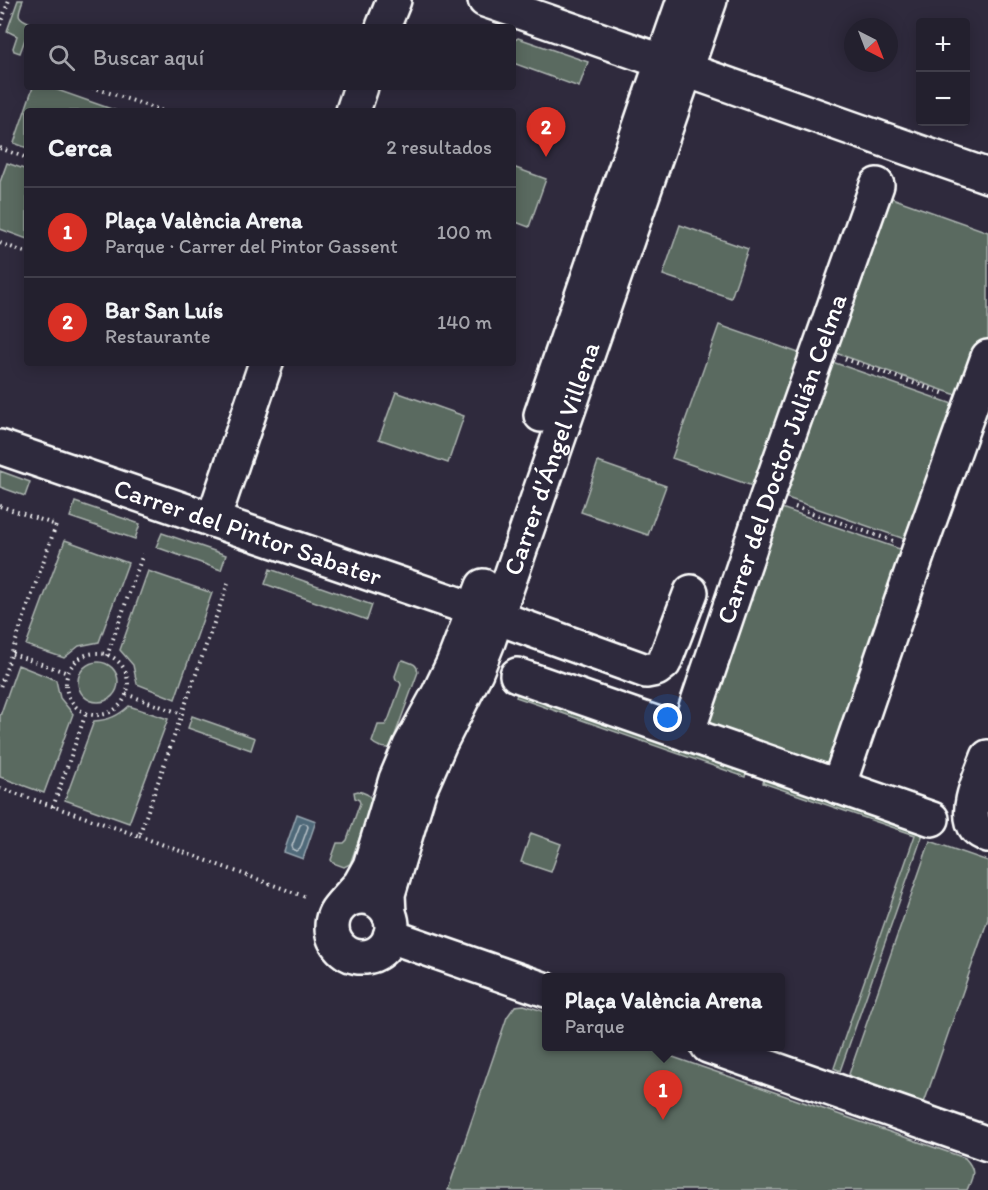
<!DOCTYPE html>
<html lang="es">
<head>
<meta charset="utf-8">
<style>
	body { margin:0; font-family:Itim,sans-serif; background:#2f2d3a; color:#f1f3f6 }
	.controls { position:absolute; right:18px; top:18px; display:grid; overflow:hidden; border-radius:6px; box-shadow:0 3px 15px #0003 }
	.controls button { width:54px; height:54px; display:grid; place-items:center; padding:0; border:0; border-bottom:2px solid #403e4a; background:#23202e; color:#f1f3f6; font:30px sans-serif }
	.compass { position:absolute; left:844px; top:18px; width:54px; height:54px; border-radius:50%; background:#23202e; box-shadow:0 3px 15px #0003; rotate:138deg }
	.you { position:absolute; left:668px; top:718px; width:21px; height:21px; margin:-15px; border:4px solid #fff; border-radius:50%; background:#1a73e8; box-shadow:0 0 0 9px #1a73e833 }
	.badge { display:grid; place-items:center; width:39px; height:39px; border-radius:50%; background:#d93025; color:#fff; font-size:20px; font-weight:700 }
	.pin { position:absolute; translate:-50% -50px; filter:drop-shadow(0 2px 3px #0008) }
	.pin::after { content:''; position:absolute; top:32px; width:21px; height:18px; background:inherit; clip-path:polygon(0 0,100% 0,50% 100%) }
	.popup { position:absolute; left:542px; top:973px; width:243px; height:78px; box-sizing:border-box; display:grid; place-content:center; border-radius:6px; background:#23202e; filter:drop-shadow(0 2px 4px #0005); font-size:20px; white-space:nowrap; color:#a3a3aa }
	.popup b { font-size:22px; color:#f1f3f6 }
	.popup::after { content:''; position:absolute; left:50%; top:100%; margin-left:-12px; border:12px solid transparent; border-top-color:#23202e }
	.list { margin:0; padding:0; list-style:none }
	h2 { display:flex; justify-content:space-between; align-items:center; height:78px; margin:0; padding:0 24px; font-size:26px }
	h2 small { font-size:20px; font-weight:400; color:#a3a3aa }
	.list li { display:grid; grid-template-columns:39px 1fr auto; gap:18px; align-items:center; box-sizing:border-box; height:90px; padding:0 24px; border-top:2px solid #403e4a }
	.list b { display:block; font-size:22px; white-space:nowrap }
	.list p { margin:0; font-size:20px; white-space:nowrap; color:#a3a3aa }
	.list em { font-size:20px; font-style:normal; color:#a3a3aa }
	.icon { flex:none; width:33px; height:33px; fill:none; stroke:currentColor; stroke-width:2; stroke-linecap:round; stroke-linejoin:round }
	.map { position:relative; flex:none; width:988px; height:1190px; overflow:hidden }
	.search { position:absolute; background:#23202e; box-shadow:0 3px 15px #0003; left:24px; top:24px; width:492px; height:66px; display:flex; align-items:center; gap:15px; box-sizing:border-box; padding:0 21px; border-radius:6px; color:#a3a3aa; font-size:22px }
	.panel { position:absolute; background:#23202e; box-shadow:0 3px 15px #0003; left:24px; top:108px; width:492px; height:258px; border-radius:6px }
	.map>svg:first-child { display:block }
</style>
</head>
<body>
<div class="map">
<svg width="988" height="1190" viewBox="0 0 988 1190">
	<rect width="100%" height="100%" fill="#2f2a3d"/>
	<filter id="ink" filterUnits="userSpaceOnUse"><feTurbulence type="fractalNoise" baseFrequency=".0167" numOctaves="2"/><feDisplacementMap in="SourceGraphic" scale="12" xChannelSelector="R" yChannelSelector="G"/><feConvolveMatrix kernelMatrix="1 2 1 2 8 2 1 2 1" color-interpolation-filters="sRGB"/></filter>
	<g filter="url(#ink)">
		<!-- green -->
		<path fill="#5a6a61" stroke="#acb4b0" stroke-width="1.5" d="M18,0H23C18,14 15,17 31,23L30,27H27V34L20,53L14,51L13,48L17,36L7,31Z
			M518,38L588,62L579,87L513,63V41Z
			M33,87H49L117,111H27V148L14,143Z
			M7,163L27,170V239L0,229V182Z
			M513,167L546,179L529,227L513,221Z
			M878,193L988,232V340L968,399L824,349Z
			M680,225L748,249L731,298L663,275Z
			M719,325L810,357L764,490L672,458Z
			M821,358L964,408L916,543L773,493Z
			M396,392L464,416L448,463L379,439Z
			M598,462L666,486L648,535L581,512Z
			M0,471L30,482L25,496L0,487Z
			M75,502L140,524L135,539L70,517Z
			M770,504L914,554L839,772L695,722Z
			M162,533L226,555L221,570L156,547Z
			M65,540L128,563L99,642L79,646L64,658L26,645Z
			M270,569L372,605L367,620L265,584Z
			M148,571L212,593L175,699L137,684L133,665L120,650Z
			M403,660C411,663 417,663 418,672L391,746L389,748C383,748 376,746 372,742L378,725H385L388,721L401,685L400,682L396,680L395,676L400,662Z
			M78 682a20 20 0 1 1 40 0a20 20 0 1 1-40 0Z
			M18,665L56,680L60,698L73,714L44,793L0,777V716Z
			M520,687L748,766L745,777L516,697Z
			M129,706L168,719L129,823L65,800L94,721C109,720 118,716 129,706Z
			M192,716L255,738L251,750L188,728Z
			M766,773L925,828L840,1071L834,1068L915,835L763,783Z
			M358,791C365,793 371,794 372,803L350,864L344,867L333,863L331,860L337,843H344L347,840L360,803L359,800L355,798L354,792Z
			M531,833L561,844L551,872L521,862Z
			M930,841L988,861V919L924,1103L848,1077Z
			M524,1005L546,1012V1046L644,1047L965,1158C977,1171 973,1176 967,1190H448L507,1017L515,1006Z"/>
		<!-- water -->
		<path fill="#506979" stroke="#96a5af" stroke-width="1.5" d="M297,814L316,821L303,859L284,852Z"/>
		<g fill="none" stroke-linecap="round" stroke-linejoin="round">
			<!-- shore -->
			<path stroke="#b9c3c9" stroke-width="1.5" d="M303,823L307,824L308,827L300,849L297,851L293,849L292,846L300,825Z"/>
			<defs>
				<g id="minor">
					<path d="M485,0C653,57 820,118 988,176"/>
					<path d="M383,27L394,0"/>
					<path d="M353,111L361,87"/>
					<path d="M541,415L648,103L684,0"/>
					<path id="s1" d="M0,447L496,617L646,671L656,669L664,663L691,592"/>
					<path d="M213,520L266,363"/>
					<path d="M517,675L932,819"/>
					<path id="s2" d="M687,734L767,497L877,185"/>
					<path d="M988,757C982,774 963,811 976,828C979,832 984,833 988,836"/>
					<path d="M838,787L919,550L988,357"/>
					<circle cx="362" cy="927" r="30"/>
					<path d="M342,904L360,884L370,866L396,779L410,746L439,693L453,664L483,586"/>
					<path id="s3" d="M389,914L388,894L419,791L440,743L476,672L488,642L710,0"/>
					<path d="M390,936L546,990"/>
					<path d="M708,1046L988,1144"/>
				</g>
			</defs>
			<!-- minor casing -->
			<use href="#minor" stroke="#fff" stroke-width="38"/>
			<!-- path -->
			<path stroke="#fff" stroke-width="4" stroke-dasharray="1.5 4.5" stroke-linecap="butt" d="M0,25L9,0
				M92,87L163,111
				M0,148L27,158
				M0,243L27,253
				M845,359L945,394
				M0,506L56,525L0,687
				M795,507L893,541
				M66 684a31 31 0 1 1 62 0a31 31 0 1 1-62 0Z
				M12,654L68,673
				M107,656L143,554
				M126,694L182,714
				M0,788L139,836L228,583
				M53,807L86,713
				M139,836L306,897"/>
			<!-- minor -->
			<use href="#minor" stroke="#2f2a3d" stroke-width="33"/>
		</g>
	</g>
	<g text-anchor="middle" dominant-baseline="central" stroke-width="4.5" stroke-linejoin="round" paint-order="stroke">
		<!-- street labels -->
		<g font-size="26" fill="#fff" stroke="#2f2a3d">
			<text stroke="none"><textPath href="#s3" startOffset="486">Carrer d'Ángel Villena</textPath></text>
			<text stroke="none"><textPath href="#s2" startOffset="291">Carrer del Doctor Julián Celma</textPath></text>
			<text stroke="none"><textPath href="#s1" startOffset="262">Carrer del Pintor Sabater</textPath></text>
		</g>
	</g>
</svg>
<div class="controls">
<button>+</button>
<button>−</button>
</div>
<svg class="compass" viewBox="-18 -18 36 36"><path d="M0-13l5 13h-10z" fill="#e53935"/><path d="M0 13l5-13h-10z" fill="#a3a3aa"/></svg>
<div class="you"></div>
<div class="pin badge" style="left:663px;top:1120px">1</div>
<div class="popup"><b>Plaça València Arena</b>Parque</div>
<div class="pin badge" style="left:546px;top:157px">2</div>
<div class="search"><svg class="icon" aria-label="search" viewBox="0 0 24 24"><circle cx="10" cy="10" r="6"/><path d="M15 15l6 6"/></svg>Buscar aquí</div>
<section class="panel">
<h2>Cerca<small>2 resultados</small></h2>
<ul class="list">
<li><span class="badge">1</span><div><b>Plaça València Arena</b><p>Parque · Carrer del Pintor Gassent</p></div><em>100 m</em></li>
<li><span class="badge">2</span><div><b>Bar San Luís</b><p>Restaurante</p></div><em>140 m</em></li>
</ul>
</section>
</div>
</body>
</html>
